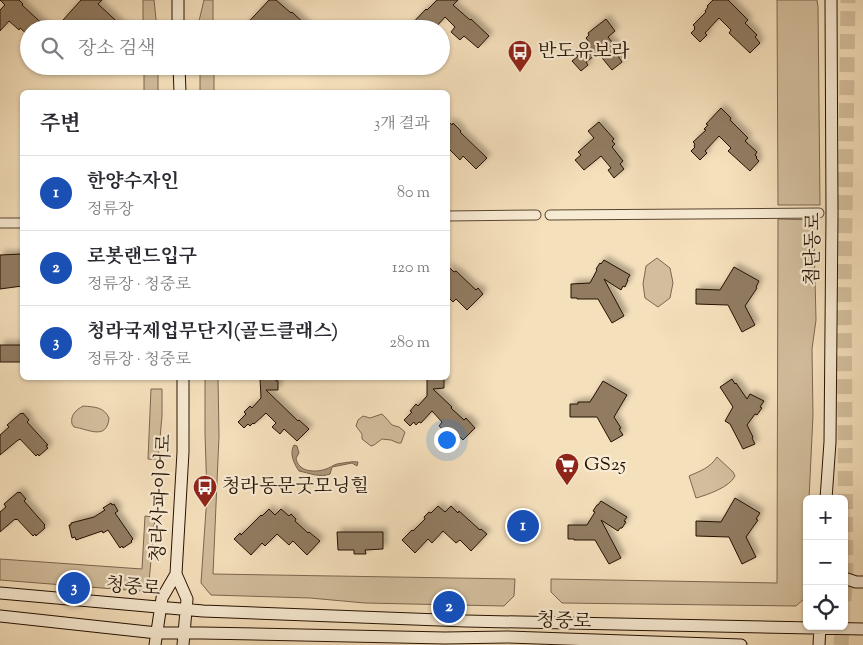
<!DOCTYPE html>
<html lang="ko">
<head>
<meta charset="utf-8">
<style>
	body { margin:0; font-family:"Sorts Mill Goudy","Noto Serif KR",serif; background:#f2f2f3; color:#2b2b33 }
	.controls { position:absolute; right:15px; bottom:15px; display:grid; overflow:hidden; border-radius:8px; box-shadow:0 1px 4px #0004 }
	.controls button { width:45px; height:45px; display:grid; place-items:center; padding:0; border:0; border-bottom:1px solid #e1e1e2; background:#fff; color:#2b2b33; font:25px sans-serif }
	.you { position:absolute; left:446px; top:439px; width:18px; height:18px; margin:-12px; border:4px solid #fff; border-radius:50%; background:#1a73e8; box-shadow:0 0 0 8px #1a73e833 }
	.badge { display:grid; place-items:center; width:32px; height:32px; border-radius:50%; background:#7c3aed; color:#fff; font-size:16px; font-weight:700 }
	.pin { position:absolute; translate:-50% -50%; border:2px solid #fff; box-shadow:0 1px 5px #0006 }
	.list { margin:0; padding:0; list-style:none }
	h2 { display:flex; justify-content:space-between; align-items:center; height:65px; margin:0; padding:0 20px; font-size:21px }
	h2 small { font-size:16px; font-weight:400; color:#7c7c81 }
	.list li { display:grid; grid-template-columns:32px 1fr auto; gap:15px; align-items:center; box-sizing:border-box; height:75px; padding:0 20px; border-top:1px solid #e1e1e2 }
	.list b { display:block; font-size:19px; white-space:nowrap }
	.list p { margin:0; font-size:16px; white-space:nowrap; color:#7c7c81 }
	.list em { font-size:16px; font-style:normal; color:#7c7c81 }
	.icon { flex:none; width:28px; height:28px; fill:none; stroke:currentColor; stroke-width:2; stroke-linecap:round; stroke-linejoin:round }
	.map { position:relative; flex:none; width:863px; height:645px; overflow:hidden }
	.search { position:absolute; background:#fff; box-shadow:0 1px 4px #0004; left:20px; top:20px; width:430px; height:55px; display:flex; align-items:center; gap:12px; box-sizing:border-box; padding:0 18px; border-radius:28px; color:#7c7c81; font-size:19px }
	.panel { position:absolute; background:#fff; box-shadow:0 1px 4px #0004; left:20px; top:90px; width:430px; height:290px; border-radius:8px }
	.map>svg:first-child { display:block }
</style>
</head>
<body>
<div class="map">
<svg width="863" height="645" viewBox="0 0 863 645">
	<defs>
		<filter id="shadow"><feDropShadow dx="4" dy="-4" stdDeviation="2.5" flood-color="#0004"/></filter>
	</defs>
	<rect width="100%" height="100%" fill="#f5e0bc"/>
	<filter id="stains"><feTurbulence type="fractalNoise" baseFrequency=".004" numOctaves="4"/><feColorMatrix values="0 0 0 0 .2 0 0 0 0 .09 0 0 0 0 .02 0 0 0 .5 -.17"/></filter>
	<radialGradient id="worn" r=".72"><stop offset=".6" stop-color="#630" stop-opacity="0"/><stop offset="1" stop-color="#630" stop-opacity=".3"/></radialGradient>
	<!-- green -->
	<path fill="#d2bd9c" stroke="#7c664e" d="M143,0H154L157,29H143Z
		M204,0H213V29H199V21Z
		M777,0H817L818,7L820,205H778Z
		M144,66H158V92H144Z
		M200,66H214V92H200Z
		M778,219L817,220L814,236L816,320L812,349L813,415L809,499H807V526L805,538V598L796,606L562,603L551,592V579L777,583Z
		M657,258L670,268L673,283L670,298L658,307L645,298L643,284L646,266Z
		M205,378H218L219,436L213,574L515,579L514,596L504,606L365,603L310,598L211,595L201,583L207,495L205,434Z
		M151,389H162V416L158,460L148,459Z
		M83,406C95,407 104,407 109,418C107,441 88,429 74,427L72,424C70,415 76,410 83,406Z
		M382,414L385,417L392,425L399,427L405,432L401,443H398L391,440L382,439L374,445L371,446L362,439V434L356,426L358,420L363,416L370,418Z
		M717,457L733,472L735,476C730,487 707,495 696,498L689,476C700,471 710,468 717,457Z
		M145,516L155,517L149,582L140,591L0,580V559L142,569Z"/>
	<!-- water -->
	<path fill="#ae997c" stroke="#77624a" d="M294,445L297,446L299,453L296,458C298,472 315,473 326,469C330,468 333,465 337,464C344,463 352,461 358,462L357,466L352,463L332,467L330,474C320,478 309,473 299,471C294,464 289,453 294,445Z"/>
	<!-- building -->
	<path fill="#917c62" stroke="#251000" filter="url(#shadow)" d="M0,0H19L23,4L22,5L48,29H29V36L20,28L19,30L9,21L0,31V10L5,5Z
		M81,0H102L98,4L125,29H95L85,20L78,29H72L63,20Z
		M269,0H276L291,13L292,12L310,29H280L270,20L262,29H242Z
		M437,0H458L453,5L470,20L471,19L489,36L478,48L464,36L460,40L451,32L455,27L445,17L436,27L432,24L427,29H407L426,9L427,10Z
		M713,0H728L748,20L745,23L757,35L755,37L760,43L750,53L729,33L731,30L719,18L705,33L707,35L700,42L691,33L695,29L694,28L695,27L693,25L706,12L705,11L708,7L707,6Z
		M606,19L615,31L608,37L621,53L618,56L622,62L612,70L598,53L586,62L588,65L581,71L572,61L578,56L575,53L589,42L586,38L589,35L588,33Z
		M721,108L731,118L730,120L748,138L745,141L757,152L755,155L757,157L756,158L759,161L750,171L728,151L731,148L719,136L705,151L707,153L700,160L691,151L695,147L694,146L695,144L693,142L706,130L704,129L708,125L706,124Z
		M448,121L452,125L453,123L461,131L460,132L487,158L476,169L463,156L460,160L448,148Z
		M599,122L614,139L612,141L615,144L612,147L623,161L620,164L624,169L614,178L608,170L611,168L601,156L584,170L575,160L581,155L578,152L594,138L588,131Z
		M22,254V286L0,289V255Z
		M604,260L630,275L627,280H628L625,287L623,286L621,290L604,279L624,316L612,323L598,299H577V298H571V284L590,283L597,270L596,269L600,263L601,264Z
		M448,266L454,272L456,271L476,290L478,288L483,294L467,310L456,299L453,302L448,297Z
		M734,267L759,281L756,287L757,288L745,306L755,325L742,332L728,305L696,304V289L720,290Z
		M0,345H22V362H0Z
		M260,378H276V381H278V390H266L298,421L299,420L309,429L297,441L284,429L280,434L272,427L276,423L266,413L254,424L253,423L250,426L248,424L244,428L238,422L246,414L244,412L250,406L252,408L261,398Z
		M427,378H442V380L444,379V388L433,389L452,407L451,408L464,420L466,418L475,428L463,440L450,428L446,432L439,426L442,422L432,411L421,423L419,422L416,425L414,422L410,426L404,420L412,412L410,411L416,404L418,406L427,396Z
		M732,379L735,384L736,383L747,399L750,394L764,401L760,407L762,408L757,415L755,414L747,425L753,437L752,438L755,444L743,449L730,424L725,421L733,407L720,387Z
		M603,381L627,395L614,417L621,428L619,429L623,435L611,442L597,417H570V404H578V402H590Z
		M21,413L22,414L23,413L29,420L27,422L48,445L46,446L48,448L39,456L38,454L36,456L20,439L19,440H18L0,455V435L9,427L7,425Z
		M18,492L19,493L20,492L26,499L24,501L45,525L44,526L45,528L36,536L35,534L33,536L17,519L16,520L15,519L0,532V512L6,507L4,504Z
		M735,498L760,513L756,519L758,520L746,537L756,557L742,564L729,537L696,536V521L721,522Z
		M601,501L627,517L624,521L626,522L622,528H620L618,531L601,520L621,558L609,564L595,540H574V539H568V525H587L595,512L593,511L597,505H598Z
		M111,503L112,505L114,504L118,511L115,513L133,539L131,541L132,542L123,548L122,546L120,548L108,530L103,533L102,531L76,540L75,537L72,538L69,525H71V523L94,517L105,510L103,508Z
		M438,506L445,512L451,506L458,513L459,511L480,530L481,529L487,534L471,551L460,540L456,543L443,531L432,543L428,539L415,553L402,540L412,530L413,531L425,519L424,517L429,512L431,513Z
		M269,509L275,515L281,509L289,516L291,514L296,519L295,521L308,533L309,532L320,541L307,555L293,541L289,545L277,534L265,546L262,543L251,555L234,539L240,533L241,535L261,515L262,516Z
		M337,532H383V549L365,550L366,554H354V550H338Z"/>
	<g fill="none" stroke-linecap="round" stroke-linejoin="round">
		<!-- highway-tunnel -->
		<path stroke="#d6c1a0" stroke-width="15" stroke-dasharray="15 8" stroke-linecap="butt" d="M844,601L846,572L844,291L848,0
			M841,645L842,626"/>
		<defs>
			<path id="street" d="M550,215L819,213
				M448,216L536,215
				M0,223H22"/>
			<path id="secondary" d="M178,0V29
				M179,66L180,92
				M826,499L830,442L832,213L831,0
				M176,574L187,599L183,645
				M844,578L856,582H863
				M0,593L203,611L466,621L863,629
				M0,616L157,633H202L445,638L507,637L741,645
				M155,645L162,598L176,574L183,452V378
				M819,645L820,626"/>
		</defs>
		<!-- street casing -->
		<use href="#street" stroke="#59442f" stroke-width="11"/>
		<!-- secondary casing -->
		<use href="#secondary" stroke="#251000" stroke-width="13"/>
		<!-- street -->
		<use href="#street" stroke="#f8ebd3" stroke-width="9"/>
		<!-- secondary -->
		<use href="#secondary" stroke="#f8ebd3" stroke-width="11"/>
	</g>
	<!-- icons -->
	<defs>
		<symbol id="bus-pin" viewBox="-11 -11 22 30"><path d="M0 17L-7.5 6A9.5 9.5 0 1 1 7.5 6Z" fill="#8f2418" stroke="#f8ebd3"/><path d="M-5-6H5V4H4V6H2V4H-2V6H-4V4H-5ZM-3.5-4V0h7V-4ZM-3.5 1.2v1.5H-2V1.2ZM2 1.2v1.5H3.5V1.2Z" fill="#fff"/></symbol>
		<symbol id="supermarket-pin" viewBox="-11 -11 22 30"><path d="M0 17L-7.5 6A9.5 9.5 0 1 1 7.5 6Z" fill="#8f2418" stroke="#f8ebd3"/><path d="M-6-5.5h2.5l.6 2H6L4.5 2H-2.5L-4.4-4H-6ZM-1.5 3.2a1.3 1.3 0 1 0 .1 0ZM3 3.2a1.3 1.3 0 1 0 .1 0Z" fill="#fff"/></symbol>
	</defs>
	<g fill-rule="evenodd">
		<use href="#bus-pin" x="506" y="38" width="28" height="38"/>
		<use href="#supermarket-pin" x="553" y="451" width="28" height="38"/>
		<use href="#bus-pin" x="191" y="473" width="28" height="38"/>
	</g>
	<g text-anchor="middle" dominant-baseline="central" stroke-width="4.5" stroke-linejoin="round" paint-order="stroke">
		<!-- poi labels -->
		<g font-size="19" fill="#251000" stroke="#f8ebd3" text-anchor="start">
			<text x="538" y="52">반도유보라</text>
			<text x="584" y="465">GS25</text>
			<text x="222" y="487">청라동문굿모닝힐</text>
		</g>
		<!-- street labels -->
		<g font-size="19" fill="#251000" stroke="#f8ebd3">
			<text transform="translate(814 249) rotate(-89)">첨단동로</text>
			<text transform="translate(162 498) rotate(-87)">청라사파이어로</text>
			<text transform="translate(133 588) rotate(5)">청중로</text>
			<text transform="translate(564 622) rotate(2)">청중로</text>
		</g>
	</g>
	<rect width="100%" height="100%" filter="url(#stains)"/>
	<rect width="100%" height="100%" fill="url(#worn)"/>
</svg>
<div class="controls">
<button>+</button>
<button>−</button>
<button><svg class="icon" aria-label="locate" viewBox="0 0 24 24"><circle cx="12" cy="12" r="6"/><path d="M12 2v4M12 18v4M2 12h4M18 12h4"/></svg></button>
</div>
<div class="you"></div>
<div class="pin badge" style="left:523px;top:526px;background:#1a4fb4">1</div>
<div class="pin badge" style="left:449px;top:607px;background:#1a4fb4">2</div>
<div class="pin badge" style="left:74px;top:588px;background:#1a4fb4">3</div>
<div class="search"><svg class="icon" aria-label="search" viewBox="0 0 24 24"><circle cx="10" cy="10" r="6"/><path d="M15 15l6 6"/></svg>장소 검색</div>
<section class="panel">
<h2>주변<small>3개 결과</small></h2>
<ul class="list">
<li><span class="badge" style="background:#1a4fb4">1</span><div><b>한양수자인</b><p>정류장</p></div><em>80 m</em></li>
<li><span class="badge" style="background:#1a4fb4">2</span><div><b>로봇랜드입구</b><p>정류장 · 청중로</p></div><em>120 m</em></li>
<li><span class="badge" style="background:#1a4fb4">3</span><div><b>청라국제업무단지(골드클래스)</b><p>정류장 · 청중로</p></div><em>280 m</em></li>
</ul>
</section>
</div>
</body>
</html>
